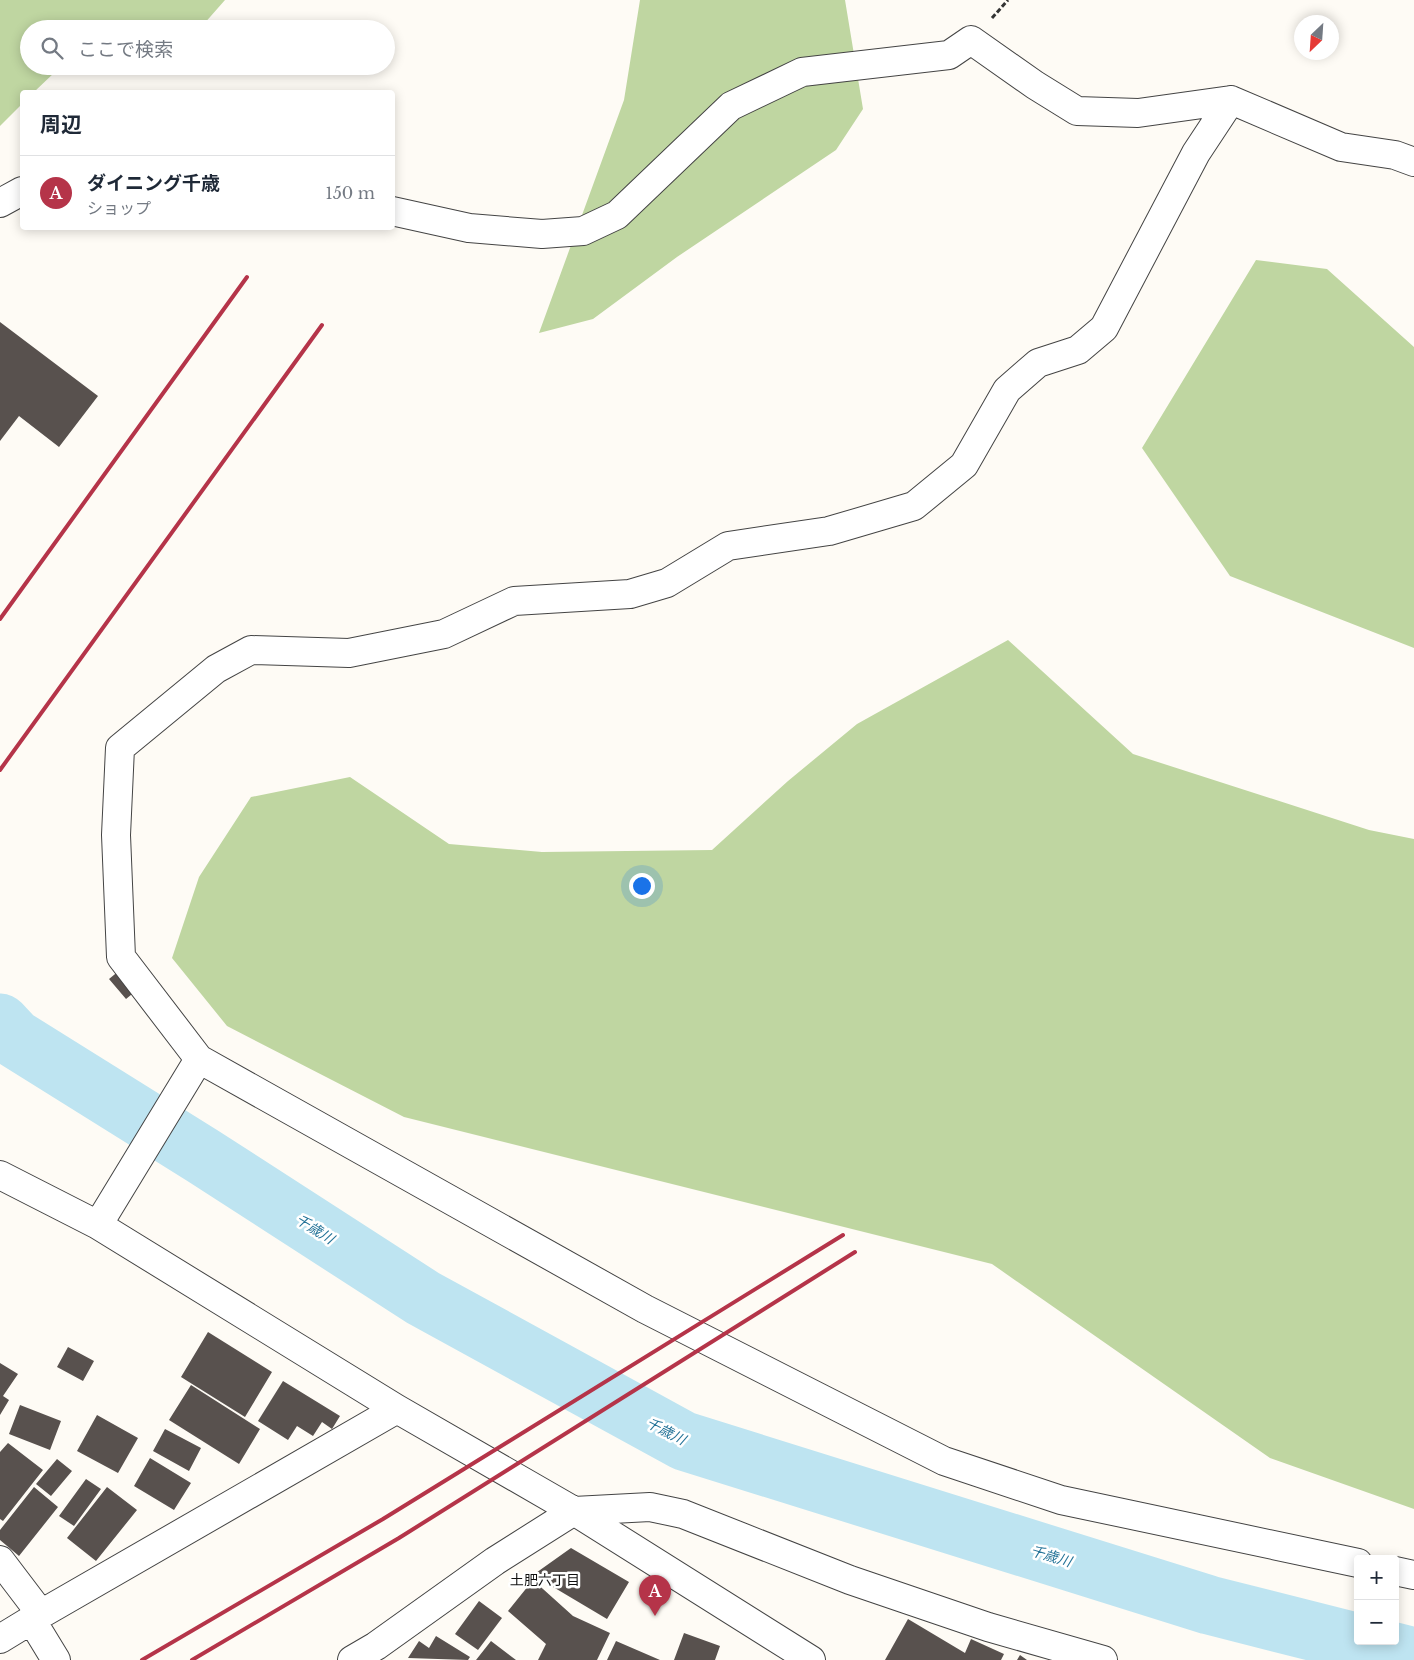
<!DOCTYPE html>
<html lang="ja">
<head>
<meta charset="utf-8">
<style>
	body { margin:0; font-family:"Libre Baskerville","Noto Sans JP",serif; background:#f2f2f3; color:#1f2937 }
	.controls { position:absolute; right:15px; bottom:15px; display:grid; overflow:hidden; border-radius:5px; box-shadow:0 2px 12px #0003 }
	.controls button { width:45px; height:45px; display:grid; place-items:center; padding:0; border:0; border-bottom:1px solid #e0e1e3; background:#fff; color:#1f2937; font:25px sans-serif }
	.compass { position:absolute; left:1294px; top:15px; width:45px; height:45px; border-radius:50%; background:#fff; box-shadow:0 2px 12px #0003; rotate:205deg }
	.you { position:absolute; left:641px; top:885px; width:18px; height:18px; margin:-12px; border:4px solid #fff; border-radius:50%; background:#1a73e8; box-shadow:0 0 0 8px #1a73e833 }
	.badge { display:grid; place-items:center; width:32px; height:32px; border-radius:50%; background:#b53449; color:#fff; font-size:16px; font-weight:700 }
	.pin { position:absolute; translate:-50% -41px; filter:drop-shadow(0 1px 2px #0008) }
	.pin::after { content:''; position:absolute; top:26px; width:18px; height:15px; background:inherit; clip-path:polygon(0 0,100% 0,50% 100%) }
	.list { margin:0; padding:0; list-style:none }
	h2 { display:flex; justify-content:space-between; align-items:center; height:65px; margin:0; padding:0 20px; font-size:21px }
	h2 small { font-size:16px; font-weight:400; color:#747a83 }
	.list li { display:grid; grid-template-columns:32px 1fr auto; gap:15px; align-items:center; box-sizing:border-box; height:75px; padding:0 20px; border-top:1px solid #e0e1e3 }
	.list b { display:block; font-size:19px; white-space:nowrap }
	.list p { margin:0; font-size:16px; white-space:nowrap; color:#747a83 }
	.list em { font-size:16px; font-style:normal; color:#747a83 }
	.icon { flex:none; width:28px; height:28px; fill:none; stroke:currentColor; stroke-width:2; stroke-linecap:round; stroke-linejoin:round }
	.map { position:relative; flex:none; width:1414px; height:1660px; overflow:hidden }
	.search { position:absolute; background:#fff; box-shadow:0 2px 12px #0003; left:20px; top:20px; width:375px; height:55px; display:flex; align-items:center; gap:12px; box-sizing:border-box; padding:0 18px; border-radius:28px; color:#747a83; font-size:19px }
	.panel { position:absolute; background:#fff; box-shadow:0 2px 12px #0003; left:20px; top:90px; width:375px; height:140px; border-radius:5px }
	.map>svg:first-child { display:block }
</style>
</head>
<body>
<div class="map">
<svg width="1414" height="1660" viewBox="0 0 1414 1660">
	<rect width="100%" height="100%" fill="#fefbf5"/>
	<!-- forest -->
	<path fill="#bfd6a1" d="M0,0H225L203,25L148,21L133,29H29V66H65L55,72L34,92H22V104L0,126Z
		M640,0H845L863,109L836,150L677,257L593,319L539,333L624,100Z
		M1256,260L1327,269L1414,347V648L1230,576L1142,448Z
		M1008,640L1133,754L1369,830L1414,839V1509L1270,1458L992,1264L404,1117L227,1026L172,958L199,877L251,797L350,777L449,844L542,852L712,850L788,781L857,724Z"/>
	<g fill="none" stroke-linecap="round" stroke-linejoin="round">
		<!-- river -->
		<path stroke="#bee4f1" stroke-width="59" d="M0,1023L14,1038L203,1156L423,1298L684,1441L1209,1605L1414,1657"/>
	</g>
	<!-- building -->
	<path fill="#58514e" d="M0,322L98,396L59,447L19,416L0,441Z
		M120,970L137,990L126,999L109,979Z
		M208,1332L272,1372L245,1417L181,1377Z
		M68,1347L94,1361L83,1381L57,1367Z
		M0,1363L18,1374L3,1396L9,1400L0,1415Z
		M283,1381L340,1416L332,1429L322,1422L313,1436L297,1426L288,1440L258,1421Z
		M191,1385L260,1429L239,1464L169,1420Z
		M20,1405L61,1421L50,1450L9,1434Z
		M97,1415L138,1438L118,1473L77,1451Z
		M165,1429L201,1448L189,1471L153,1451Z
		M8,1443L43,1470L3,1521L0,1519V1452Z
		M150,1458L191,1483L174,1510L134,1486Z
		M57,1459L72,1471L51,1496L36,1484Z
		M86,1479L101,1489L74,1526L59,1516Z
		M34,1487L58,1507L19,1556L0,1540V1530Z
		M107,1487L137,1510L96,1561L67,1538Z
		M571,1548L629,1582L607,1619L533,1575Z
		M533,1580L573,1616L610,1633L597,1660H538L546,1644L508,1611Z
		M479,1601L502,1618L478,1650L455,1634Z
		M908,1619L965,1653L971,1639L1004,1654L1001,1660H885Z
		M684,1633L720,1646L715,1660H674Z
		M436,1636L470,1657L468,1660L408,1658L419,1641L429,1648Z
		M491,1641L516,1660H476Z
		M616,1641L660,1660H607Z
		M1020,1655L1027,1660H1017Z"/>
	<g fill="none" stroke-linecap="round" stroke-linejoin="round">
		<defs>
			<path id="minor" d="M0,203L22,191
				M392,211L469,228L542,234L583,231L617,215L731,106L802,72L949,55L971,40L1035,85L1077,111L1138,113L1231,100L1341,147L1395,155L1414,162
				M199,1059L645,1309L944,1461L1061,1500L1358,1563
				M0,1175L98,1225L397,1409L574,1511L811,1660
				M98,1225L199,1059L121,957L116,835L120,748L216,669L251,650L349,653L444,634L514,601L630,594L667,583L728,546L829,531L914,506L964,465L1007,390L1038,363L1078,350L1104,328L1196,153L1231,100
				M0,1560L41,1614
				M1395,1571L1414,1575
				M31,1619L56,1660
				M0,1639L41,1614L397,1409
				M352,1660L376,1646L495,1561L574,1511L650,1507L683,1514L850,1580L988,1627L1103,1660"/>
		</defs>
		<!-- minor casing -->
		<use href="#minor" stroke="#444" stroke-width="30"/>
		<!-- path -->
		<path stroke="#333" stroke-width="3" stroke-dasharray="5 2.5" stroke-linecap="butt" d="M992,18L1008,0"/>
		<!-- minor -->
		<use href="#minor" stroke="#fff" stroke-width="28"/>
		<!-- rail -->
		<path stroke="#b53449" stroke-width="4" d="M0,619L247,277
			M0,770L322,325
			M142,1660L383,1519L843,1235
			M192,1660L399,1538L855,1252"/>
	</g>
	<g text-anchor="middle" dominant-baseline="central" stroke-width="5" stroke-linejoin="round" paint-order="stroke">
		<!-- water labels -->
		<g font-size="14" font-style="italic" fill="#247398" stroke="#fff">
			<text transform="translate(315 1229) rotate(32)">千歳川</text>
			<text transform="translate(666 1431) rotate(27)">千歳川</text>
			<text transform="translate(1051 1556) rotate(17)">千歳川</text>
		</g>
		<!-- neighbourhood labels -->
		<g font-size="14" fill="#111" stroke="#fff">
			<text x="545" y="1580">土肥六丁目</text>
		</g>
	</g>
</svg>
<div class="controls">
<button>+</button>
<button>−</button>
</div>
<svg class="compass" viewBox="-18 -18 36 36"><path d="M0-13l5 13h-10z" fill="#e53935"/><path d="M0 13l5-13h-10z" fill="#747a83"/></svg>
<div class="you"></div>
<div class="pin badge" style="left:655px;top:1616px">A</div>
<div class="search"><svg class="icon" aria-label="search" viewBox="0 0 24 24"><circle cx="10" cy="10" r="6"/><path d="M15 15l6 6"/></svg>ここで検索</div>
<section class="panel">
<h2>周辺<small></small></h2>
<ul class="list">
<li><span class="badge">A</span><div><b>ダイニング千歳</b><p>ショップ</p></div><em>150 m</em></li>
</ul>
</section>
</div>
</body>
</html>
